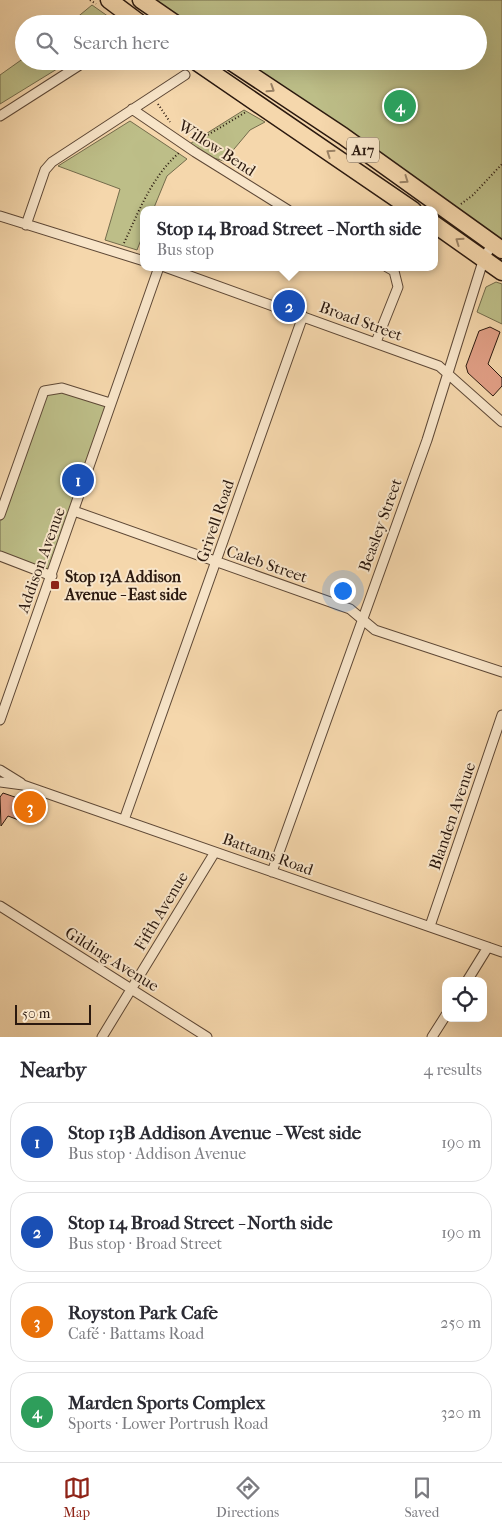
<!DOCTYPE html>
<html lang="en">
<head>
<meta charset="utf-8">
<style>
	body { margin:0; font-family:"IM FELL French Canon",serif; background:#f7f7f7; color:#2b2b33 }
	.controls { position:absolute; right:15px; bottom:15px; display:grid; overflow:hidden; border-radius:10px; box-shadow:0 5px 20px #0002 }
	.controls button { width:45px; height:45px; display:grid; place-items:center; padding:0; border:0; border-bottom:1px solid #e1e1e2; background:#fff; color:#2b2b33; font:25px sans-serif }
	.scale { position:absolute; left:15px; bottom:12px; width:76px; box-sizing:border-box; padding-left:5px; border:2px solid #2b190f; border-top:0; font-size:14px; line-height:18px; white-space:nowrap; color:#2b190f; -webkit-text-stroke:4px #f8e5c9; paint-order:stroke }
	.you { position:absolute; left:342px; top:590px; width:18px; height:18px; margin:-12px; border:4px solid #fff; border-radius:50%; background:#1a73e8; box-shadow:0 0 0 8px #1a73e833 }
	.badge { display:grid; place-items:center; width:32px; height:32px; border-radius:50%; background:#8f2418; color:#fff; font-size:16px; font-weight:700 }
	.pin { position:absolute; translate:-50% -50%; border:2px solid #fff; box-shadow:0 1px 5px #0006 }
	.popup { position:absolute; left:140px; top:206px; width:298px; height:65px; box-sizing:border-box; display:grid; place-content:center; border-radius:10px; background:#fff; filter:drop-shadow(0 1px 4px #0005); font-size:16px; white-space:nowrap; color:#7c7c81 }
	.popup b { font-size:19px; color:#2b2b33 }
	.popup::after { content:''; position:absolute; left:50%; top:100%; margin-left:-10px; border:10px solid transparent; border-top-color:#fff }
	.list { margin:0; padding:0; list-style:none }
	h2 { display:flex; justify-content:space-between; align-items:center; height:65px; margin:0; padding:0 20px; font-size:21px }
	h2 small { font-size:16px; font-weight:400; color:#7c7c81 }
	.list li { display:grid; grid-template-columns:32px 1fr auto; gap:15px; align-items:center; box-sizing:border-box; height:80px; margin:0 10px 10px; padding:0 10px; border:1px solid #e1e1e2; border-radius:20px }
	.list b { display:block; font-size:19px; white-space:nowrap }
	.list p { margin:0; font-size:16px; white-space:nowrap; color:#7c7c81 }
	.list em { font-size:16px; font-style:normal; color:#7c7c81 }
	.icon { flex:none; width:28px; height:28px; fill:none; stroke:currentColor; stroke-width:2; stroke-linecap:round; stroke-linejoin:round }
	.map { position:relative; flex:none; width:502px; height:1037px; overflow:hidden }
	.search { position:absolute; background:#fff; box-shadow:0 5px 20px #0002; left:15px; right:15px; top:15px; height:55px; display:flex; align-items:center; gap:12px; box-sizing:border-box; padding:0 18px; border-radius:28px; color:#7c7c81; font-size:19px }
	.sheet { height:425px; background:#fff }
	nav { display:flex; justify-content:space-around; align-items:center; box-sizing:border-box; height:70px; border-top:1px solid #e1e1e2; background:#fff; font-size:14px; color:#7c7c81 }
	nav a { display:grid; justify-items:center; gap:2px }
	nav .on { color:#8f2418 }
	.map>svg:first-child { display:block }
</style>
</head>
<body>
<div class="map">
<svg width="502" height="1037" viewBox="0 0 502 1037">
	<rect width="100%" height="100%" fill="#f5d7ac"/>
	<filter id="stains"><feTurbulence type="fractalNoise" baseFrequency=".004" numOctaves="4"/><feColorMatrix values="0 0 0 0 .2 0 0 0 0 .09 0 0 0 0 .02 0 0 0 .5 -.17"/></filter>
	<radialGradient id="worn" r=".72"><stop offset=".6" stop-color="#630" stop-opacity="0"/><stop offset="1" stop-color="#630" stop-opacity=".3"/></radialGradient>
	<!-- green -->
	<path fill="#bdbe88" stroke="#746c4c" d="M141,0H502V250L230,61H478V24H176Z
		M92,5L109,17L113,24H69Z
		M24,58V61H70L0,104V75Z
		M244,110L265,122L250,130L224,161L203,155L188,145Z
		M130,121L187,159L167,176L153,210H144V232L137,250L105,240L120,189L58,166Z
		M496,282L502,284V324L477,312L486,287Z
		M53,388L110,403L52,576L0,556V515L44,391Z"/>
	<!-- building -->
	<path fill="#e2a087" stroke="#2b190f" d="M490,327L500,332L488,364L502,378V386L493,396L468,373L466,366L479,331Z
		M3,793L47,808L38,823L26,819L24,822L8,816L1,826L0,797Z"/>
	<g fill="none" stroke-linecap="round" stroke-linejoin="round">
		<defs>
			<path id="street" d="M132,109L195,152L288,210
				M0,116L86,61
				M0,216L144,261
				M26,225L45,170L52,162L185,75
				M165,267L439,366L502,422
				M376,342L398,287L394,271L387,267
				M74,511L350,609L375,630L502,672
				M0,515L44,391L62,388L110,403
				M0,556L52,576
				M0,720L159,267
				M0,770L21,783
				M0,782L23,785L502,952
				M124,820L303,316
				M272,872L427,440L484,258L493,243
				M0,906L207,1037
				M430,926L502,715
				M467,981L488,947
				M102,1037L215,852
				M432,1037L446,1015"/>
			<path id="highway" d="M109,0L141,24
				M141,0L176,24
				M195,61L413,210
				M230,61L343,136L502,250
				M434,224L502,272"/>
		</defs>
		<!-- street casing -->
		<use href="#street" stroke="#5e4836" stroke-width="11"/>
		<!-- highway casing -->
		<use href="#highway" stroke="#2b190f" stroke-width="19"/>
		<!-- path -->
		<path stroke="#2b190f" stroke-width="2" stroke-dasharray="1 2.5" stroke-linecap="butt" d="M90,0L96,4
			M158,104L170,122
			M196,142L246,112
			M461,204L473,195L502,164
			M124,243C139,211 152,176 180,152"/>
		<!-- street -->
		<use href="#street" stroke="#f8e5c9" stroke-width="9"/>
		<!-- highway -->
		<use href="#highway" stroke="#f5d7ac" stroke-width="16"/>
	</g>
	<!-- one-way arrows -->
	<defs><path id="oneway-chevron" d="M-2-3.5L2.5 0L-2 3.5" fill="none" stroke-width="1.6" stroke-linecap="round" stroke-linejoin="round" transform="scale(1.25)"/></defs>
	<g stroke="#9a8265">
		<use href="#oneway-chevron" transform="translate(271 89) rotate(33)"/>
		<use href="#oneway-chevron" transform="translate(330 153) rotate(-146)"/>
		<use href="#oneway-chevron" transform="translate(405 180) rotate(35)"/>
		<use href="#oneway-chevron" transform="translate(459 241) rotate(-145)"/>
	</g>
	<!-- markers -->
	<rect fill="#8f2418" stroke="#f8e5c9" stroke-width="2" x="50" y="580" width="10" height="10" rx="2.5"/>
	<g text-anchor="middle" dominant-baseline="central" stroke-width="4" stroke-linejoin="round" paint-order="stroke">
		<!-- shield labels -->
		<rect fill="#f8e5c9" stroke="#685647" stroke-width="1" x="347" y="137.5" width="32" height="25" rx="4"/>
		<g font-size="15" font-weight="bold" fill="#2b190f">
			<text x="363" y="150">A17</text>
		</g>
		<!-- street labels -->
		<g font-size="16" fill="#2b190f" stroke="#f8e5c9">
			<text transform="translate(217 148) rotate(33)">Willow Bend</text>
			<text transform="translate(361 321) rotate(20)">Broad Street</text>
			<text transform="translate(215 521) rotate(-71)">Grivell Road</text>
			<text transform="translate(380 525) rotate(-70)">Beasley Street</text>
			<text transform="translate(41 560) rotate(-70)">Addison Avenue</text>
			<text transform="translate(267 564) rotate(19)">Caleb Street</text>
			<text transform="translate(452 816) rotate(-71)">Blanden Avenue</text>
			<text transform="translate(268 854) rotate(20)">Battams Road</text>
			<text transform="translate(161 911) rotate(-59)">Fifth Avenue</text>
			<text transform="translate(112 959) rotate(32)">Gilding Avenue</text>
		</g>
		<!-- poi labels -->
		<g font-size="16" font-weight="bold" fill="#2b190f" stroke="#f8e5c9" text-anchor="start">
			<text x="65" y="576">Stop 13A Addison<tspan x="65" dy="18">Avenue - East side</tspan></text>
		</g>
	</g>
	<rect width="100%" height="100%" filter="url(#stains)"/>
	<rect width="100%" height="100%" fill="url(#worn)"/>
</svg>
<div class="controls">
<button><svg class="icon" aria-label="locate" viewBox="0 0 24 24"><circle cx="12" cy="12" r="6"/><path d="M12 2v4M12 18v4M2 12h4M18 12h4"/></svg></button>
</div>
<div class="scale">50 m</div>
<div class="you"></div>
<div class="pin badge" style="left:78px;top:480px;background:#1a4fb4">1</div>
<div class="pin badge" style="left:289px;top:306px;background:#1a4fb4">2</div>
<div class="popup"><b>Stop 14 Broad Street - North side</b>Bus stop</div>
<div class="pin badge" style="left:30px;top:807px;background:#e8710a">3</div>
<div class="pin badge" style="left:400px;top:106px;background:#2e9e5b">4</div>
<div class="search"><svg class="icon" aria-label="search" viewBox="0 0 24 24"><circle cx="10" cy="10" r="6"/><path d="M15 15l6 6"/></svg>Search here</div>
</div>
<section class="sheet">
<h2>Nearby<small>4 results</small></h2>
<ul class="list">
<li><span class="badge" style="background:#1a4fb4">1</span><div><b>Stop 13B Addison Avenue - West side</b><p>Bus stop · Addison Avenue</p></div><em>190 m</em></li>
<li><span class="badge" style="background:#1a4fb4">2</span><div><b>Stop 14 Broad Street - North side</b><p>Bus stop · Broad Street</p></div><em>190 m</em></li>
<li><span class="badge" style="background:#e8710a">3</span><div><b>Royston Park Cafe</b><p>Café · Battams Road</p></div><em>250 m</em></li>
<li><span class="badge" style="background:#2e9e5b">4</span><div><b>Marden Sports Complex</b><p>Sports · Lower Portrush Road</p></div><em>320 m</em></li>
</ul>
</section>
<nav>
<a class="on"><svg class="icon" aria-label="map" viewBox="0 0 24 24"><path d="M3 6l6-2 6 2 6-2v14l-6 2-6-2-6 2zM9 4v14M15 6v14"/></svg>Map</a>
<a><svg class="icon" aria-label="directions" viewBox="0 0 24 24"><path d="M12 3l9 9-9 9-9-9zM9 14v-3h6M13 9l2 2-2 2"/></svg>Directions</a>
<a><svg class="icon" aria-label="saved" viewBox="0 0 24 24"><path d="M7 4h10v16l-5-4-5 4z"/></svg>Saved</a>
</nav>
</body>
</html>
